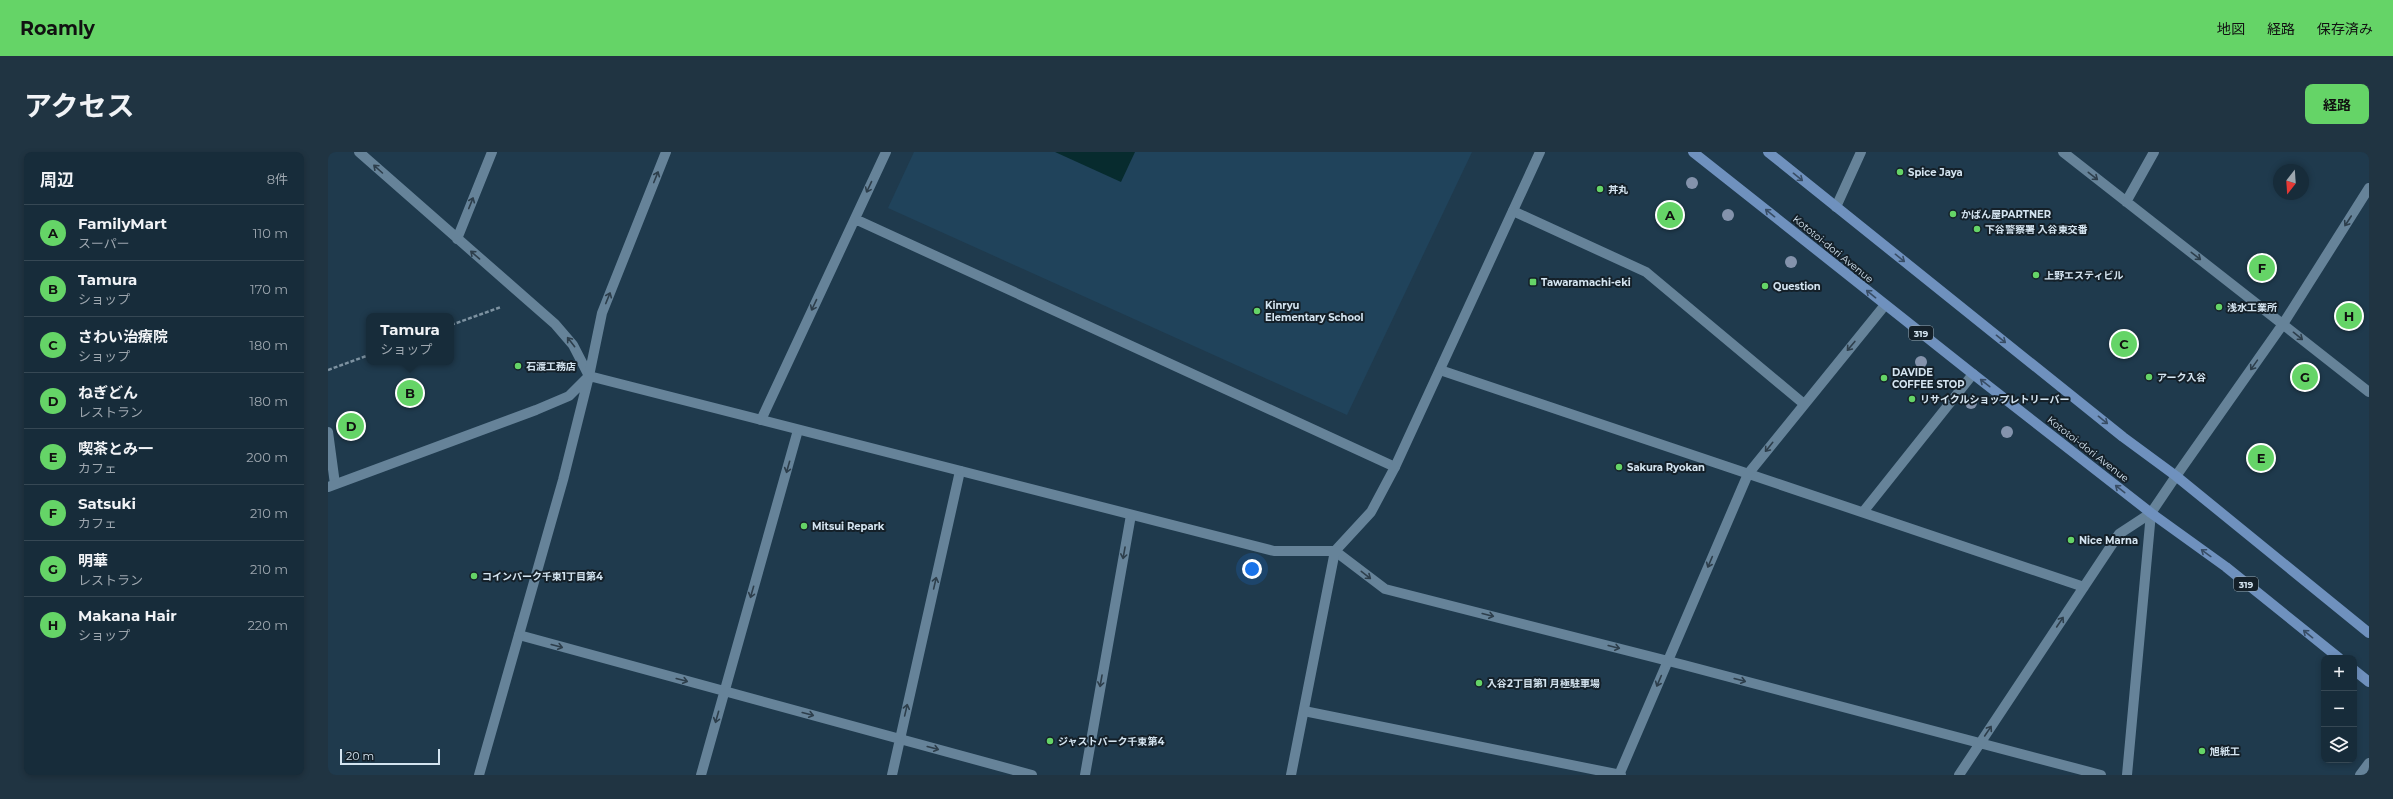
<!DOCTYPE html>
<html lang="ja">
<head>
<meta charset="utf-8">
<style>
	body { margin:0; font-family:Montserrat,"Noto Sans JP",sans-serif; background:#203442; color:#f1f3f6 }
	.controls { position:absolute; right:12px; bottom:12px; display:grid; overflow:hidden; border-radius:8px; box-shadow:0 2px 6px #0003 }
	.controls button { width:36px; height:36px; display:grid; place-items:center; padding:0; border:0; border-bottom:1px solid #364854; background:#172c3a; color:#f1f3f6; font:20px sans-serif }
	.compass { position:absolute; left:1945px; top:12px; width:36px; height:36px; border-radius:50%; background:#172c3a; box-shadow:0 2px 6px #0003; rotate:197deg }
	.scale { position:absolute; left:12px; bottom:10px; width:100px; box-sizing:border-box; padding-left:4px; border:2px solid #d4e4f0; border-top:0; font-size:11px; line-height:14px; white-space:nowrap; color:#d4e4f0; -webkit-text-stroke:3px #142029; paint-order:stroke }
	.you { position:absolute; left:924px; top:417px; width:14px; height:14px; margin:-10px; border:3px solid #fff; border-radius:50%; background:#1a73e8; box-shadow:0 0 0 6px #1a73e833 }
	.badge { display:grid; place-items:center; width:26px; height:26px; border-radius:50%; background:#65d467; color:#111; font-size:13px; font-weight:700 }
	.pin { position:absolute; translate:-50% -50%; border:2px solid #fff; box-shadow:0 1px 4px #0006 }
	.popup { position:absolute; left:38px; top:161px; width:88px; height:52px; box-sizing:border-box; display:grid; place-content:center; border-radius:8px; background:#172c3a; filter:drop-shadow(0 1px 3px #0005); font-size:13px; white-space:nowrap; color:#9ea7af }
	.popup b { font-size:15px; color:#f1f3f6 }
	.popup::after { content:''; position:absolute; left:50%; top:100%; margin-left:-8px; border:8px solid transparent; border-top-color:#172c3a }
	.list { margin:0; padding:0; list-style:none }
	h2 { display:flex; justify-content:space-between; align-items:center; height:52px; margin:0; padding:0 16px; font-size:17px }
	h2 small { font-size:13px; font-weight:400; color:#9ea7af }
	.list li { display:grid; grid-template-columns:26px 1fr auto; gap:12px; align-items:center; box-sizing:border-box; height:56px; padding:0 16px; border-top:1px solid #364854 }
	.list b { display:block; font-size:15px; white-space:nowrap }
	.list p { margin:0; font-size:13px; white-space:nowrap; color:#9ea7af }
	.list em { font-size:13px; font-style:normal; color:#9ea7af }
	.icon { flex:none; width:22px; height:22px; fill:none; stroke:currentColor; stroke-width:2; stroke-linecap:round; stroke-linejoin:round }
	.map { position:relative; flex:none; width:2041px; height:623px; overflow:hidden; border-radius:8px }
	header { display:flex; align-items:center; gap:24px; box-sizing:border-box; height:56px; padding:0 20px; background:#65d467; color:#111 }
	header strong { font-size:19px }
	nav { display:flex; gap:22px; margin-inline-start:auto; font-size:14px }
	.intro { display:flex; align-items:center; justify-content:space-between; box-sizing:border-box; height:96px; padding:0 24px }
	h1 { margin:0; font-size:28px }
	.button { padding:10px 18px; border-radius:8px; background:#65d467; color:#111; font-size:14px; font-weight:700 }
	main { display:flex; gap:24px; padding:0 24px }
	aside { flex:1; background:#172c3a; border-radius:8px; box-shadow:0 2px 6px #0003 }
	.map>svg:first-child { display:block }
</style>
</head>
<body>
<header>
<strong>Roamly</strong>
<nav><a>地図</a><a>経路</a><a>保存済み</a></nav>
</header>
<div class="intro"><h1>アクセス</h1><a class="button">経路</a></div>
<main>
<aside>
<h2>周辺<small>8件</small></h2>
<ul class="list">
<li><span class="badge">A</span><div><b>FamilyMart</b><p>スーパー</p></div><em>110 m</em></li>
<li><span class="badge">B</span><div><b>Tamura</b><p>ショップ</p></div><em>170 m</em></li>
<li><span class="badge">C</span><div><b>さわい治療院</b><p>ショップ</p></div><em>180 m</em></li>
<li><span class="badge">D</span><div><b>ねぎどん</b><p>レストラン</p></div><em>180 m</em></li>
<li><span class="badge">E</span><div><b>喫茶とみ一</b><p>カフェ</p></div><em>200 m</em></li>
<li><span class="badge">F</span><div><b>Satsuki</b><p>カフェ</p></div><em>210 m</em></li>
<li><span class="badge">G</span><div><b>明華</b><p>レストラン</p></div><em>210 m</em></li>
<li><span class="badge">H</span><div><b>Makana Hair</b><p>ショップ</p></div><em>220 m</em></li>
</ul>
</aside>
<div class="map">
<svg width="2041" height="623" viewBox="0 0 2041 623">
	<rect width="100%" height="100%" fill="#1f3a4d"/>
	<!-- built -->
	<path fill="#20435b" d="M586,0H1144L1019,263L560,56Z"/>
	<!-- water -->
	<path fill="#072b2e" d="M727,0H807L793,30Z"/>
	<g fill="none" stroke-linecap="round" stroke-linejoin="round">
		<!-- path -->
		<path stroke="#7d92a1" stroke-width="2.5" stroke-dasharray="4 2" stroke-linecap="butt" d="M123,173L173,155
			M0,218L41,203"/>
		<!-- lane -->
		<path stroke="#668399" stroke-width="10" d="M1535,360L1645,222
			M976,559L1293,623
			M2032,623L2041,611"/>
		<!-- street -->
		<path stroke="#668399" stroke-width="10" d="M31,0L227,172L245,193L261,224
			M1735,0L2041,240
			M1798,50L1826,0
			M1508,55L1533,0
			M1185,59L1318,120L1476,252
			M527,67L1067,315
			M129,87L164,0
			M1112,218L1756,435
			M433,268L558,0
			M0,280L7,332
			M1848,324L1955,172L2041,36
			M1007,399L1057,437L1356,513L1773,623
			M191,483L704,623
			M373,623L470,278
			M564,623L632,319
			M757,623L803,363
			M1291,623L1420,322L1557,153
			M1631,623L1791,382L1823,361"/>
		<!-- secondary -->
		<path stroke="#668399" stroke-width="10" d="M261,224L946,399H1007
			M0,335L208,258L241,244L261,224
			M151,623L235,328L261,224L274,161L338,0
			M963,623L1007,399L1043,360L1067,315L1212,0
			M1799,623L1823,361L1848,324"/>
		<!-- primary -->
		<path stroke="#6f91be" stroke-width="10" d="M1365,0L1645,222L1823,361L1898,415L2011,506
			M1440,0L1795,285L1848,324L2041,481
			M2026,518L2041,530"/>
	</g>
	<!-- trees -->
	<g fill="#8493ac">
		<circle cx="1364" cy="31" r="6"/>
		<circle cx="1400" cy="63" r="6"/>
		<circle cx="1463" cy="110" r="6"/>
		<circle cx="1593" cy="210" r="6"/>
		<circle cx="1643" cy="251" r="6"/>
		<circle cx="1679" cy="280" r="6"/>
	</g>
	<!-- one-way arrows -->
	<defs><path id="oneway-shaft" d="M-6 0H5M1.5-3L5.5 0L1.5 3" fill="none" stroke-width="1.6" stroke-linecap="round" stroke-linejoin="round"/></defs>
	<g stroke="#2d3e4b">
		<use href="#oneway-shaft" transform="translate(50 17) rotate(-138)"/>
		<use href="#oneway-shaft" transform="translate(1765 24) rotate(38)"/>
		<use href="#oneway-shaft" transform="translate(328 25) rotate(-68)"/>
		<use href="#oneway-shaft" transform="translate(541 35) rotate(115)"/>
		<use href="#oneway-shaft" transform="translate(143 51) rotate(-68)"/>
		<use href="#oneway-shaft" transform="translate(2020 69) rotate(123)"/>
		<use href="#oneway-shaft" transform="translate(147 103) rotate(-139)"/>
		<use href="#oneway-shaft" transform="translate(1868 104) rotate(38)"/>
		<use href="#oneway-shaft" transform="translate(280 146) rotate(-68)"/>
		<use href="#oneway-shaft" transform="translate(486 153) rotate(115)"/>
		<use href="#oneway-shaft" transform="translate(1970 184) rotate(39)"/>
		<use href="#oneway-shaft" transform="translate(243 190) rotate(-128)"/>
		<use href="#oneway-shaft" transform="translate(1523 194) rotate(130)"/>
		<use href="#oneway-shaft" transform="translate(1926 213) rotate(125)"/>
		<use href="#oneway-shaft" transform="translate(1441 295) rotate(129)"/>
		<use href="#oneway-shaft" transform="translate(460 315) rotate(106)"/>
		<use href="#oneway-shaft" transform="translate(796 401) rotate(100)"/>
		<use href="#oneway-shaft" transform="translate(1382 410) rotate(113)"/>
		<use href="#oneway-shaft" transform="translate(1038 423) rotate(38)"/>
		<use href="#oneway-shaft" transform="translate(607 431) rotate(-77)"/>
		<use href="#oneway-shaft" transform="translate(424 440) rotate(106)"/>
		<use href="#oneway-shaft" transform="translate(1160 463) rotate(14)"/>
		<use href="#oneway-shaft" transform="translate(1732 470) rotate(-56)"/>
		<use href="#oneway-shaft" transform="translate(229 494) rotate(15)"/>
		<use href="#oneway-shaft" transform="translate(1286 495) rotate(14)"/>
		<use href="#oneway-shaft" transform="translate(354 528) rotate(15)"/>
		<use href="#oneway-shaft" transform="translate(1412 528) rotate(15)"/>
		<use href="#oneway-shaft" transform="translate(773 529) rotate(100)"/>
		<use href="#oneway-shaft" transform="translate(1331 529) rotate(113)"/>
		<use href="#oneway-shaft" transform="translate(578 558) rotate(-77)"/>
		<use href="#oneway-shaft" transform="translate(480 562) rotate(15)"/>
		<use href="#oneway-shaft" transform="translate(389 565) rotate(106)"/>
		<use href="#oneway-shaft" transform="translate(1660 579) rotate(-56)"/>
		<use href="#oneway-shaft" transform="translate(605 596) rotate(15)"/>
	</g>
	<g stroke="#384d65">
		<use href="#oneway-shaft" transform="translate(1470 25) rotate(39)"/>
		<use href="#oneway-shaft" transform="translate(1442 61) rotate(-141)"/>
		<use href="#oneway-shaft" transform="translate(1572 106) rotate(39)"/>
		<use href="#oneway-shaft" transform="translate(1543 142) rotate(-141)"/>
		<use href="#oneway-shaft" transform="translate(1673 187) rotate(39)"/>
		<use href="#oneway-shaft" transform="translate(1657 231) rotate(-142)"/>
		<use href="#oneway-shaft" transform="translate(1775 268) rotate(39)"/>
		<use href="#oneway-shaft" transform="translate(1792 337) rotate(-142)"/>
		<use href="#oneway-shaft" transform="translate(1878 401) rotate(-144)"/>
		<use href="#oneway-shaft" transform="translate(1980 482) rotate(-141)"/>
	</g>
	<!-- markers -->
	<g fill="#65d467" stroke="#142029" stroke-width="1.5">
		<circle cx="1572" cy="20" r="4"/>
		<circle cx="1272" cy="37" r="4"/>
		<circle cx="1625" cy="62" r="4"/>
		<circle cx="1649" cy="77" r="4"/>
		<circle cx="1708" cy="123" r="4"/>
		<rect x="1201" y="126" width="8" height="8" rx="2"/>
		<circle cx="1437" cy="134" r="4"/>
		<circle cx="1891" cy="155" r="4"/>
		<circle cx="929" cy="159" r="4"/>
		<circle cx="190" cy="214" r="4"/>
		<circle cx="1821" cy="225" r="4"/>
		<circle cx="1556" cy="226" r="4"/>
		<circle cx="1584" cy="247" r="4"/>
		<circle cx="1291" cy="315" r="4"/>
		<circle cx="476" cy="374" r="4"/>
		<circle cx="1743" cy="388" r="4"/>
		<circle cx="146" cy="424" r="4"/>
		<circle cx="1151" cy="531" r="4"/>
		<circle cx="722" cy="589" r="4"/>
		<circle cx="1874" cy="599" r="4"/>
	</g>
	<g text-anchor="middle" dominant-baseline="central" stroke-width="4" stroke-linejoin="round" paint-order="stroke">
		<!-- shield labels -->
		<g fill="#142029" stroke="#9aa9b4" stroke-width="1">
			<rect x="1581" y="174" width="24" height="14" rx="3"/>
			<rect x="1906" y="425" width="24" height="14" rx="3"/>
		</g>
		<g font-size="9" font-weight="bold" fill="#d4e4f0">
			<text x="1593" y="181">319</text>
			<text x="1918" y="432">319</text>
		</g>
		<!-- poi labels -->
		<g font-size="10" font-weight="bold" fill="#d4e4f0" stroke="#142029" text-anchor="start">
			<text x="1580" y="20">Spice Jaya</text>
			<text x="1280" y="37">丼丸</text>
			<text x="1633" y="62">かばん屋PARTNER</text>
			<text x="1657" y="77">下谷警察署 入谷東交番</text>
			<text x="1716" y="123">上野エスティビル</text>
			<text x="1213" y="130">Tawaramachi-eki</text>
			<text x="1445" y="134">Question</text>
			<text x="937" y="153">Kinryu<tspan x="937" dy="12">Elementary School</tspan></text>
			<text x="1899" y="155">浅水工業所</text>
			<text x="198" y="214">石渡工務店</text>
			<text x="1564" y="220">DAVIDE<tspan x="1564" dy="12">COFFEE STOP</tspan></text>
			<text x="1829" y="225">アーク入谷</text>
			<text x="1592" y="247">リサイクルショップレトリーバー</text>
			<text x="1299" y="315">Sakura Ryokan</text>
			<text x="484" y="374">Mitsui Repark</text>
			<text x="1751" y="388">Nice Marna</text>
			<text x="154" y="424">コインパーク千束1丁目第4</text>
			<text x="1159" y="531">入谷2丁目第1 月極駐車場</text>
			<text x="730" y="589">ジャストパーク千束第4</text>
			<text x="1882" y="599">旭紙工</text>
		</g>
		<!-- street labels -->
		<g font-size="10" fill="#d4e4f0" stroke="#142029">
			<text transform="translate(1505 97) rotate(39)">Kototoi-dori Avenue</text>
			<text transform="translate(1760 297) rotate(38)">Kototoi-dori Avenue</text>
		</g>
	</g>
</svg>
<div class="controls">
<button>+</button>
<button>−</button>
<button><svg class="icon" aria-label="layers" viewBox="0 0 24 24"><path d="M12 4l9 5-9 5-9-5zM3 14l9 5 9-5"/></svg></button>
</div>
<svg class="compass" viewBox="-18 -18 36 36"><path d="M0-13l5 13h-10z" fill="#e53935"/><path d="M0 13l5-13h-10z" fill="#9ea7af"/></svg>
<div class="scale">20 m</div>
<div class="you"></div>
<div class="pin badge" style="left:1342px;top:63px">A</div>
<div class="pin badge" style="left:82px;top:241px">B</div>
<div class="popup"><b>Tamura</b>ショップ</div>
<div class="pin badge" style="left:1796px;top:192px">C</div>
<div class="pin badge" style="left:23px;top:274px">D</div>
<div class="pin badge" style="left:1933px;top:306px">E</div>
<div class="pin badge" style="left:1934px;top:116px">F</div>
<div class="pin badge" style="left:1977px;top:225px">G</div>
<div class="pin badge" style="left:2021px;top:164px">H</div>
</div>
</main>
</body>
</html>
